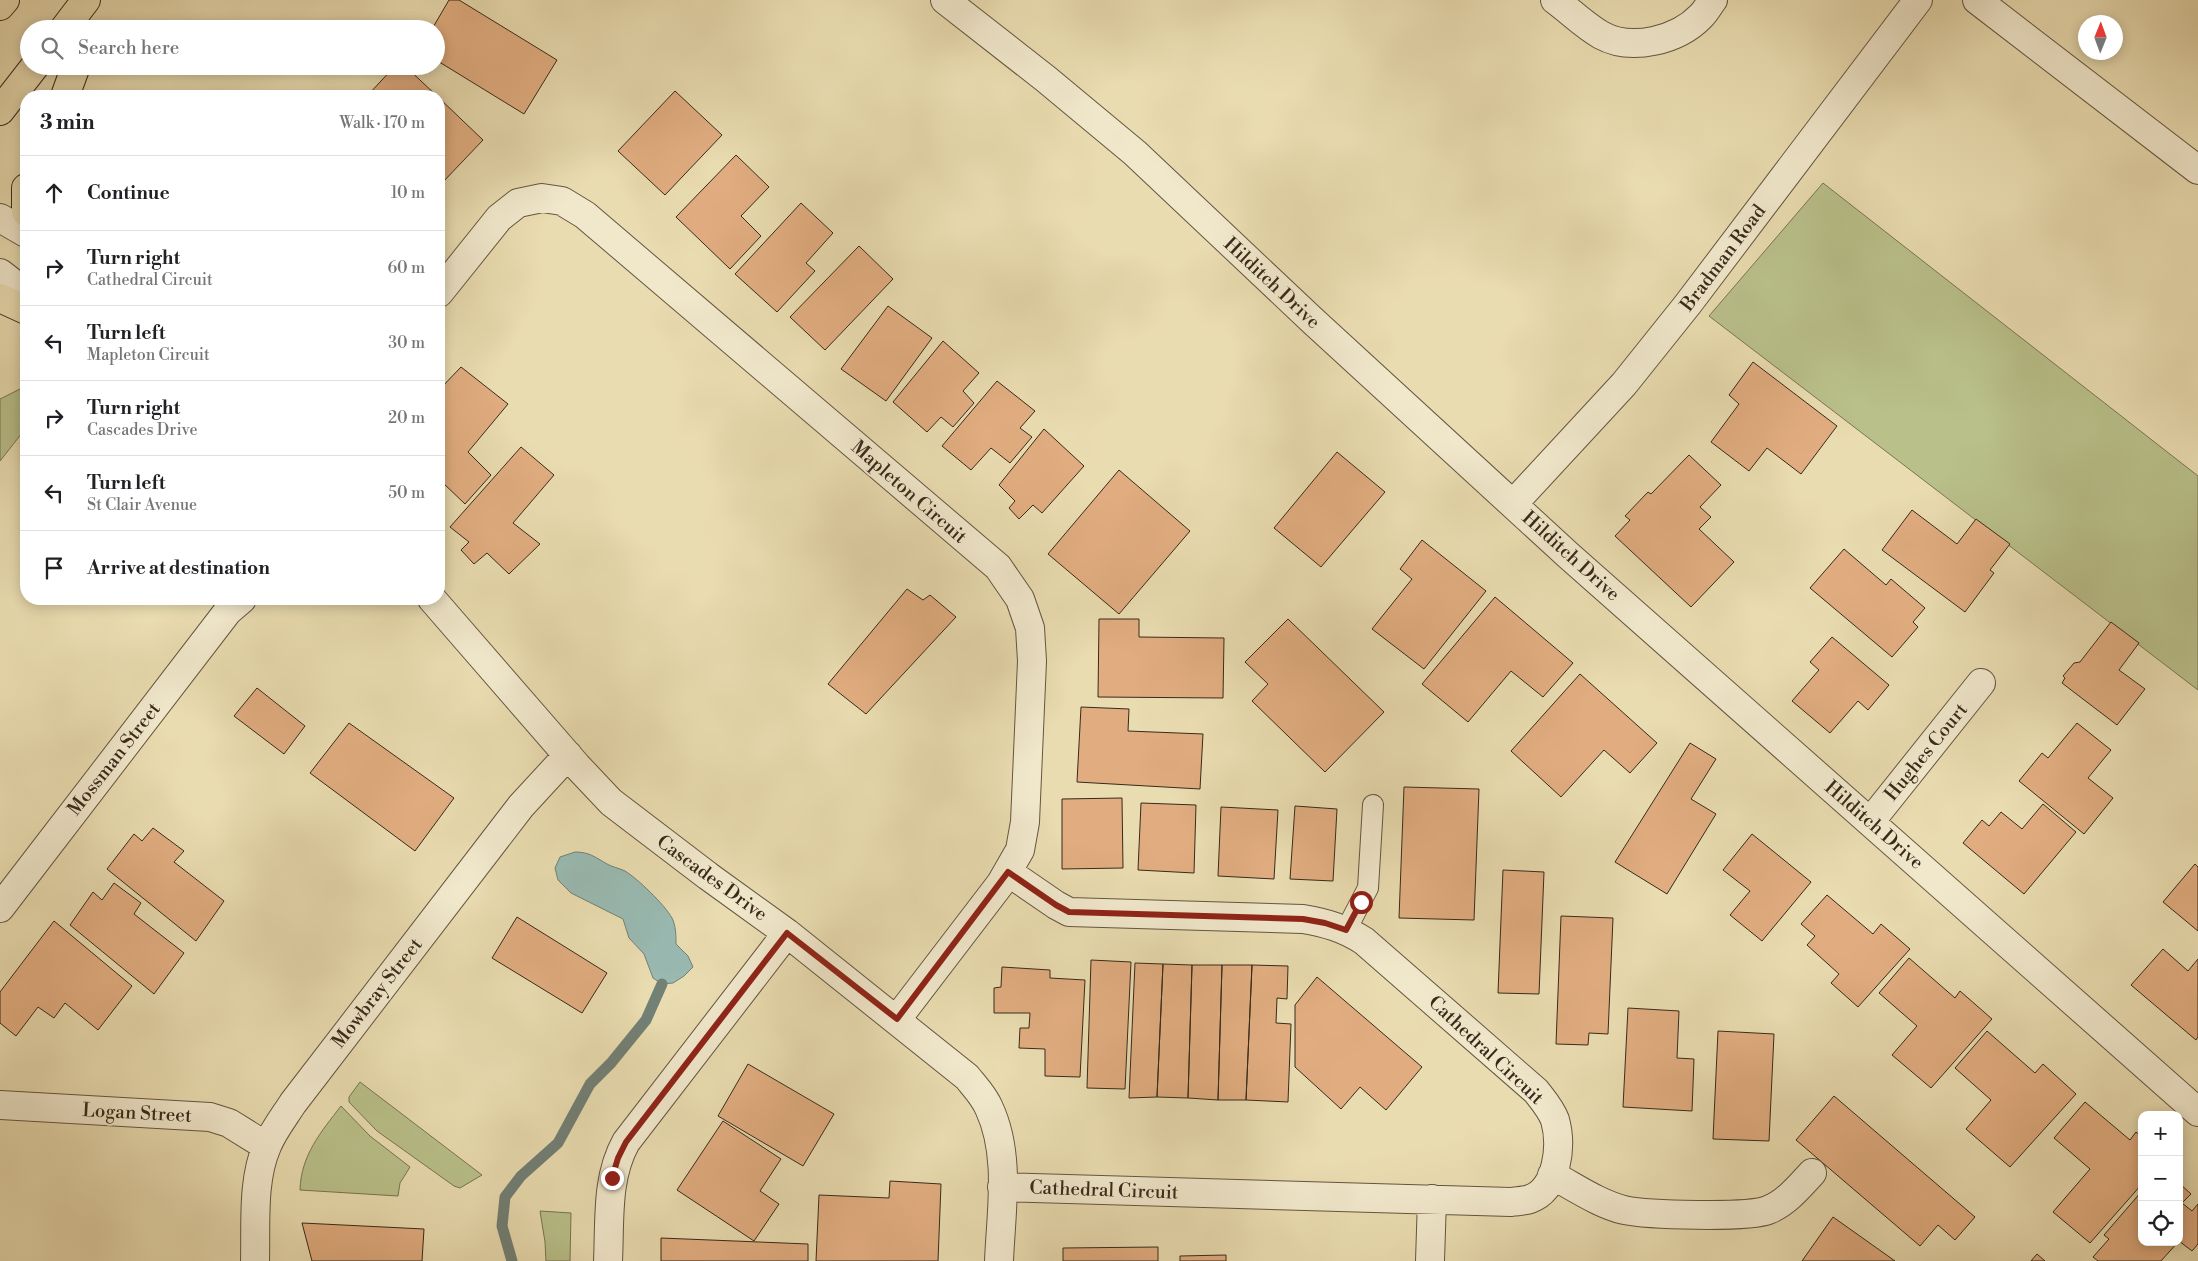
<!DOCTYPE html>
<html lang="en">
<head>
<meta charset="utf-8">
<style>
	body { margin:0; font-family:"Libre Bodoni",serif; background:#f2f2f2; color:#202124 }
	.controls { position:absolute; right:15px; bottom:15px; display:grid; overflow:hidden; border-radius:10px; box-shadow:0 2px 12px #0003 }
	.controls button { width:45px; height:45px; display:grid; place-items:center; padding:0; border:0; border-bottom:1px solid #e0e0e0; background:#fff; color:#202124; font:25px sans-serif }
	.compass { position:absolute; left:2078px; top:15px; width:45px; height:45px; border-radius:50%; background:#fff; box-shadow:0 2px 12px #0003; rotate:1deg }
	.stop { position:absolute; width:15px; height:15px; margin:-11px; border:4px solid #8f2418; border-radius:50%; background:#fff }
	.stop.end { background:#8f2418; border-color:#fff; box-shadow:0 1px 5px #0008 }
	.list { margin:0; padding:0; list-style:none }
	h2 { display:flex; justify-content:space-between; align-items:center; height:65px; margin:0; padding:0 20px; font-size:21px }
	h2 small { font-size:16px; font-weight:400; color:#757577 }
	.list li { display:grid; grid-template-columns:32px 1fr auto; gap:15px; align-items:center; box-sizing:border-box; height:75px; padding:0 20px; border-top:1px solid #e0e0e0 }
	.list b { display:block; font-size:19px; white-space:nowrap }
	.list p { margin:0; font-size:16px; white-space:nowrap; color:#757577 }
	.list em { font-size:16px; font-style:normal; color:#757577 }
	.icon { flex:none; width:28px; height:28px; fill:none; stroke:currentColor; stroke-width:2; stroke-linecap:round; stroke-linejoin:round }
	.map { position:relative; flex:none; width:2198px; height:1261px; overflow:hidden }
	.search { position:absolute; background:#fff; box-shadow:0 2px 12px #0003; left:20px; top:20px; width:425px; height:55px; display:flex; align-items:center; gap:12px; box-sizing:border-box; padding:0 18px; border-radius:28px; color:#757577; font-size:19px }
	.panel { position:absolute; background:#fff; box-shadow:0 2px 12px #0003; left:20px; top:90px; width:425px; height:515px; border-radius:20px }
	.map>svg:first-child { display:block }
</style>
</head>
<body>
<div class="map">
<svg width="2198" height="1261" viewBox="0 0 2198 1261">
	<rect width="100%" height="100%" fill="#e9dcb0"/>
	<filter id="stains"><feTurbulence type="fractalNoise" baseFrequency=".004" numOctaves="4"/><feColorMatrix values="0 0 0 0 .2 0 0 0 0 .09 0 0 0 0 .02 0 0 0 .5 -.17"/></filter>
	<radialGradient id="worn" r=".72"><stop offset=".6" stop-color="#630" stop-opacity="0"/><stop offset="1" stop-color="#630" stop-opacity=".3"/></radialGradient>
	<!-- green -->
	<path fill="#b9c08a" stroke="#787552" d="M1823,183L2198,476V690L1709,316Z
		M20,389L26,393V428L0,461V399Z
		M360,1082L482,1175L460,1188L454,1186L377,1131L349,1102V1097Z
		M341,1106L370,1136L410,1167L400,1183L398,1196L300,1190C301,1155 321,1132 341,1106Z
		M540,1211L571,1213L570,1261H546L545,1242Z"/>
	<!-- water -->
	<path fill="#99bab2" stroke="#728076" d="M575,852C589,852 595,857 607,864C612,867 619,868 625,871C637,878 665,905 672,918C676,926 676,936 676,944L688,956L693,967L684,976L673,983L662,984L653,978L644,954L629,938L623,919L571,893L558,880L555,868L560,857Z"/>
	<g fill="none" stroke-linecap="round" stroke-linejoin="round">
		<!-- stream -->
		<path stroke="#728076" stroke-width="11" d="M512,1261L502,1226L505,1197L521,1176L558,1143L590,1084L611,1063L646,1020L662,984"/>
	</g>
	<!-- building -->
	<path fill="#e1ad80" stroke="#372a1b" d="M449,0H459L557,60L524,114L436,60V29H432Z
		M395,66H405L437,96H367Z
		M675,91L722,135L665,195L618,151Z
		M439,98L483,140L442,183L439,179Z
		M736,155L769,187L741,216L761,236L730,269L676,217Z
		M801,203L833,233L806,263L815,271L777,312L735,274Z
		M859,246L893,279L825,350L790,317Z
		M888,306L932,338L886,401L841,369Z
		M943,341L979,373L963,391L974,403L953,427L941,417L927,432L893,402Z
		M1753,362L1837,426L1801,474L1767,448L1749,471L1711,442L1739,404L1729,395Z
		M461,367L508,404L468,452L491,475L465,504L442,482L439,486V390Z
		M997,381L1035,411L1020,428L1032,437L1010,463L991,448L971,470L942,446Z
		M1044,429L1084,466L1042,513L1033,505L1019,519L1009,508L1015,501L999,485Z
		M521,447L554,475L513,523L540,544L509,574L487,553L474,564L461,550L469,542L450,527Z
		M1337,452L1385,492L1321,567L1274,528Z
		M1689,455L1721,485L1700,507L1711,517L1699,529L1734,562L1691,607L1615,536L1630,520L1625,516L1648,492L1651,494Z
		M1119,470L1190,531L1119,614L1048,554Z
		M1912,510L1957,544L1976,519L2010,544L1990,570L1994,573L1965,612L1882,550Z
		M1422,540L1486,591L1424,669L1372,629L1412,579L1400,569Z
		M1844,549L1886,585L1891,579L1925,608L1913,622L1918,627L1892,657L1810,588Z
		M907,589L923,600L930,595L956,617L866,714L828,684Z
		M1495,597L1573,663L1543,697L1511,671L1468,722L1422,684Z
		M1099,619H1139V637L1224,638L1223,698L1098,697Z
		M1288,619L1384,712L1325,772L1252,701L1268,684L1245,662Z
		M2111,622L2139,643L2119,670L2145,689L2117,725L2062,683L2065,678L2063,676L2074,663L2080,662Z
		M1832,637L1889,685L1868,710L1858,701L1830,733L1792,701L1819,670L1810,662Z
		M1580,674L1657,743L1630,773L1604,750L1561,797L1511,751Z
		M257,688L305,726L284,754L234,716Z
		M1081,707L1129,709L1128,731L1203,734L1200,789L1077,782Z
		M349,723L454,798L415,851L310,773Z
		M2077,723L2111,750L2088,778L2113,798L2084,834L2019,781L2042,753L2048,758Z
		M1690,743L1716,759L1691,799L1716,814L1667,894L1615,862Z
		M1404,787L1479,789L1474,920L1399,918Z
		M1122,798L1123,868L1062,869V799Z
		M1141,803L1196,805L1194,873L1138,870Z
		M2043,804L2076,832L2024,894L1963,843L1982,820L1989,826L2001,812L2022,829Z
		M1295,806L1337,809L1333,881L1290,879Z
		M1221,807L1278,810L1274,879L1218,876Z
		M153,828L184,851L174,862L224,901L196,941L107,869L134,834L142,841Z
		M1752,834L1811,882L1762,941L1730,915L1750,891L1723,870Z
		M2195,864L2198,867V931L2163,902Z
		M1503,870L1544,872L1539,994L1498,993Z
		M114,883L141,903L134,914L184,953L154,994L70,925L93,892L102,900Z
		M1827,895L1873,934L1881,924L1910,949L1858,1007L1831,983L1839,974L1807,945L1815,936L1801,924Z
		M1561,916L1613,918L1608,1034L1589,1033L1588,1045L1556,1044Z
		M517,917L607,973L582,1013L492,958Z
		M54,921L132,986L98,1030L65,1003L54,1018L38,1007L16,1036L0,1023V992Z
		M2163,949L2188,971L2198,959V1037L2196,1040L2131,985Z
		M1909,958L1955,998L1960,991L1992,1019L1931,1088L1892,1055L1917,1026L1879,993Z
		M1091,960L1131,962L1125,1089L1087,1088Z
		M1135,963L1163,964L1157,1097L1129,1098Z
		M1163,964L1192,965L1188,1098L1157,1097Z
		M1192,965H1222L1218,1100L1188,1098Z
		M1222,965H1252L1246,1100H1218Z
		M1252,965L1288,966L1287,999L1277,998L1276,1023L1291,1024L1288,1102L1246,1100Z
		M1002,967L1050,970V978L1085,980L1080,1077L1045,1076V1049L1019,1048L1020,1028H1029L1030,1013H994V988L1001,987Z
		M1317,977L1422,1067L1386,1110L1360,1087L1341,1109L1295,1067V1005Z
		M1628,1008L1679,1011L1677,1058L1694,1059L1692,1111L1623,1107Z
		M1718,1031L1774,1034L1769,1141L1713,1139Z
		M1987,1031L2035,1073L2043,1064L2076,1094L2010,1167L1966,1129L1991,1100L1955,1068Z
		M748,1064L834,1114L803,1166L718,1116Z
		M1834,1096L1975,1217L1955,1240L1938,1225L1920,1246L1796,1140Z
		M2085,1102L2130,1140L2136,1132L2142,1137V1184L2090,1243L2053,1212L2090,1169L2054,1138Z
		M723,1121L781,1159L760,1191L779,1204L754,1241L677,1190Z
		M890,1181L941,1184L938,1261H816L819,1195L889,1198Z
		M2179,1183L2191,1194L2182,1203L2192,1211L2198,1204V1244L2192,1251L2179,1241Z
		M2142,1191V1242H2178L2161,1261H2098L2093,1257L2109,1239L2104,1235Z
		M1833,1217L1895,1261H1802Z
		M302,1223L424,1229L422,1261H312Z
		M661,1238L808,1244V1261H661Z
		M1158,1247V1261H1063V1248Z
		M2037,1254L2045,1261H2031Z
		M1226,1255V1261H1180V1256Z"/>
	<g fill="none" stroke-linecap="round" stroke-linejoin="round">
		<defs>
			<path id="service" d="M1346,930L1368,888L1373,805"/>
			<path id="minor" d="M945,0L1046,79L1135,153L1313,321L1568,555L2198,1112
				M1555,0C1570,11 1585,26 1601,35C1632,52 1678,40 1701,16C1706,11 1709,5 1713,0
				M1977,0L2198,170
				M0,218L26,233
				M0,273L26,293
				M439,293L499,218L518,203L542,198L562,201L585,215L998,567L1020,599L1030,628L1032,661L1025,822L1020,850L1001,883L897,1019
				M1513,504L1624,384L1688,304L1918,0
				M432,599L577,766L611,802L708,876L787,933L967,1077C975,1087 984,1096 989,1108C1011,1155 1001,1211 999,1261
				M1870,822L1981,683
				M0,908L228,611L242,599
				M0,1105L210,1117L229,1123L266,1146
				M1552,1175C1575,1187 1599,1204 1624,1210C1647,1215 1748,1218 1768,1210C1786,1203 1799,1187 1812,1173
				M1002,1187L1511,1202C1517,1201 1525,1201 1530,1199C1558,1189 1562,1145 1555,1120C1551,1109 1543,1100 1536,1091L1364,941C1344,928 1326,923 1303,919L1069,912L1056,905L1008,872
				M255,1261C256,1224 252,1180 267,1146C273,1131 284,1117 293,1103L521,806L568,755
				M608,1261C610,1220 606,1178 626,1142L787,933
				M1430,1261L1432,1199"/>
			<path id="primary" d="M0,6L5,0
				M64,29L86,0
				M65,96L76,66
				M0,111L35,66
				M26,188V212
				M0,298L26,310"/>
		</defs>
		<!-- service casing -->
		<use href="#service" stroke="#645640" stroke-width="22"/>
		<!-- minor casing -->
		<use href="#minor" stroke="#645640" stroke-width="30"/>
		<!-- primary casing -->
		<use href="#primary" stroke="#372a1b" stroke-width="30"/>
		<!-- service -->
		<use href="#service" stroke="#f1e8cc" stroke-width="20"/>
		<!-- minor -->
		<use href="#minor" stroke="#f1e8cc" stroke-width="28"/>
		<!-- primary -->
		<use href="#primary" stroke="#e9dcb0" stroke-width="28"/>
	</g>
	<g fill="none" stroke-linecap="round" stroke-linejoin="round">
		<!-- route -->
		<path stroke="#8f2418" stroke-width="6" d="M612,1178L618,1158L626,1142L787,933L897,1019L1008,872L1056,905L1069,912L1303,919L1325,923L1346,930L1361,902"/>
	</g>
	<g text-anchor="middle" dominant-baseline="central" stroke-width="4" stroke-linejoin="round" paint-order="stroke">
		<!-- street labels -->
		<g font-size="19" fill="#372a1b" stroke="#f1e8cc">
			<text transform="translate(1723 258) rotate(-53)">Bradman Road</text>
			<text transform="translate(1272 283) rotate(43)">Hilditch Drive</text>
			<text transform="translate(909 492) rotate(41)">Mapleton Circuit</text>
			<text transform="translate(1571 556) rotate(42)">Hilditch Drive</text>
			<text transform="translate(1926 752) rotate(-51)">Hughes Court</text>
			<text transform="translate(114 759) rotate(-52)">Mossman Street</text>
			<text transform="translate(1874 825) rotate(41)">Hilditch Drive</text>
			<text transform="translate(712 878) rotate(36)">Cascades Drive</text>
			<text transform="translate(377 993) rotate(-52)">Mowbray Street</text>
			<text transform="translate(1486 1050) rotate(43)">Cathedral Circuit</text>
			<text transform="translate(137 1113) rotate(3)">Logan Street</text>
			<text transform="translate(1104 1190) rotate(2)">Cathedral Circuit</text>
		</g>
	</g>
	<rect width="100%" height="100%" filter="url(#stains)"/>
	<rect width="100%" height="100%" fill="url(#worn)"/>
</svg>
<div class="controls">
<button>+</button>
<button>−</button>
<button><svg class="icon" aria-label="locate" viewBox="0 0 24 24"><circle cx="12" cy="12" r="6"/><path d="M12 2v4M12 18v4M2 12h4M18 12h4"/></svg></button>
</div>
<svg class="compass" viewBox="-18 -18 36 36"><path d="M0-13l5 13h-10z" fill="#e53935"/><path d="M0 13l5-13h-10z" fill="#757577"/></svg>
<div class="stop" style="left:1361px;top:902px"></div>
<div class="stop end" style="left:612px;top:1178px"></div>
<div class="search"><svg class="icon" aria-label="search" viewBox="0 0 24 24"><circle cx="10" cy="10" r="6"/><path d="M15 15l6 6"/></svg>Search here</div>
<section class="panel">
<h2>3 min<small>Walk · 170 m</small></h2>
<ul class="list">
<li><svg class="icon" aria-label="ahead" viewBox="0 0 24 24"><path d="M12 20V5M6 11l6-6 6 6"/></svg><div><b>Continue</b></div><em>10 m</em></li>
<li><svg class="icon" aria-label="right" viewBox="0 0 24 24"><path d="M7 20v-9h11M14 6l5 5-5 5"/></svg><div><b>Turn right</b><p>Cathedral Circuit</p></div><em>60 m</em></li>
<li><svg class="icon" aria-label="left" viewBox="0 0 24 24"><path d="M17 20v-9H6M10 6l-5 5 5 5"/></svg><div><b>Turn left</b><p>Mapleton Circuit</p></div><em>30 m</em></li>
<li><svg class="icon" aria-label="right" viewBox="0 0 24 24"><path d="M7 20v-9h11M14 6l5 5-5 5"/></svg><div><b>Turn right</b><p>Cascades Drive</p></div><em>20 m</em></li>
<li><svg class="icon" aria-label="left" viewBox="0 0 24 24"><path d="M17 20v-9H6M10 6l-5 5 5 5"/></svg><div><b>Turn left</b><p>St Clair Avenue</p></div><em>50 m</em></li>
<li><svg class="icon" aria-label="arrive" viewBox="0 0 24 24"><path d="M6 21V4h12l-3 4 3 4H6"/></svg><div><b>Arrive at destination</b></div></li>
</ul>
</section>
</div>
</body>
</html>
